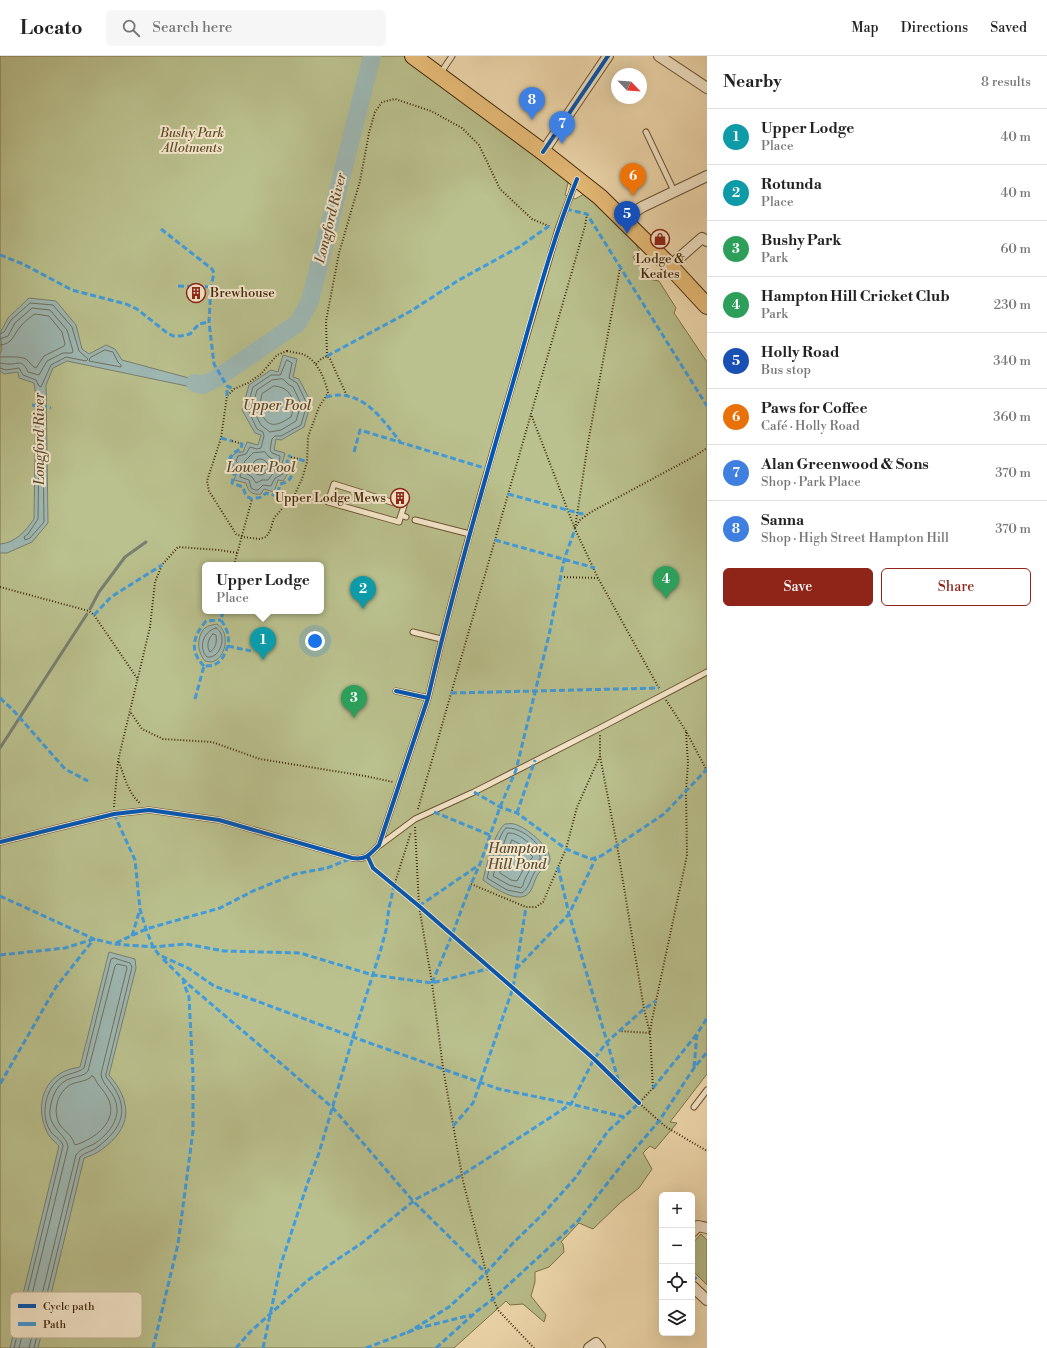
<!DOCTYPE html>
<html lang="en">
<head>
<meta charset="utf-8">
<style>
	body { margin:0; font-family:"Libre Bodoni",serif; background:#f6f6f6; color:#222 }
	.controls { position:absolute; right:12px; bottom:12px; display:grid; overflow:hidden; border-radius:6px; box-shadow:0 4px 16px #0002 }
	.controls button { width:36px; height:36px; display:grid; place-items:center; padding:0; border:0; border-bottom:1px solid #e0e0e0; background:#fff; color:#222; font:20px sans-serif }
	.compass { position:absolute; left:611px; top:12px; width:36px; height:36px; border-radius:50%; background:#fff; box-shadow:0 4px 16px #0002; rotate:115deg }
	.you { position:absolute; left:315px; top:585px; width:14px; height:14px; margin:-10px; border:3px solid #fff; border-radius:50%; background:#1a73e8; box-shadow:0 0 0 6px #1a73e833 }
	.badge { display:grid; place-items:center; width:26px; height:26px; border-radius:50%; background:#8f2418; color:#fff; font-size:13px; font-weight:700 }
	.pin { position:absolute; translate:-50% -33px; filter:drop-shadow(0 1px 2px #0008) }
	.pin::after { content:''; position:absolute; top:21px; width:14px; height:12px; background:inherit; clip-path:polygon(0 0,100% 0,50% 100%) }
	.popup { position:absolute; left:202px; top:506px; width:122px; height:52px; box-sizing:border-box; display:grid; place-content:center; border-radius:6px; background:#fff; filter:drop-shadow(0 1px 3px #0005); font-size:13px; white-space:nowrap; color:#767676 }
	.popup b { font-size:15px; color:#222 }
	.popup::after { content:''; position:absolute; left:50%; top:100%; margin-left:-8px; border:8px solid transparent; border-top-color:#fff }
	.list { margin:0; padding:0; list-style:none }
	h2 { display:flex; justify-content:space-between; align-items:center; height:52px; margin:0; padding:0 16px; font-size:17px }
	h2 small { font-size:13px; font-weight:400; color:#767676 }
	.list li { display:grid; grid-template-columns:26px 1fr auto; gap:12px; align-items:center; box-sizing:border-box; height:56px; padding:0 16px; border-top:1px solid #e0e0e0 }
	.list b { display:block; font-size:15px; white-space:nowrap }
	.list p { margin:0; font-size:13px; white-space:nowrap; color:#767676 }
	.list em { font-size:13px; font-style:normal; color:#767676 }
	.actions { display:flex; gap:8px; padding:12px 16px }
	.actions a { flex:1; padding:9px 0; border:1px solid #8f2418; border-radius:6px; text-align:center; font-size:14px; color:#8f2418 }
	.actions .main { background:#8f2418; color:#fff }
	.icon { flex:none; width:22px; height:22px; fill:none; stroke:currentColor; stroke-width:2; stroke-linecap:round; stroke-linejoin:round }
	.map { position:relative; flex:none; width:707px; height:1292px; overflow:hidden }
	header { display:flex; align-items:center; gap:24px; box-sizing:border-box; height:56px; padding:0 20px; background:#fff; border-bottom:1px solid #e0e0e0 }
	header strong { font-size:19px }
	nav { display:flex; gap:22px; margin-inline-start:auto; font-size:14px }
	.search { width:280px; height:36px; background:#f6f6f6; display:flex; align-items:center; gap:10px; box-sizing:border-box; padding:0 14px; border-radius:6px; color:#767676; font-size:15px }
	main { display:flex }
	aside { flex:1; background:#fff }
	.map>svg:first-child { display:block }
</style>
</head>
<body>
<header>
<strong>Locato</strong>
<div class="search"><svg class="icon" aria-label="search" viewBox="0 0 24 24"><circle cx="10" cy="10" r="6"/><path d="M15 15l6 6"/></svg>Search here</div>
<nav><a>Map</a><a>Directions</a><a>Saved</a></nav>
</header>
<main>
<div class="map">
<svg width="707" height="1292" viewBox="0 0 707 1292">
	<rect width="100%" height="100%" fill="#f3deb3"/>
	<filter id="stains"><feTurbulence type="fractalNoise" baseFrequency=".005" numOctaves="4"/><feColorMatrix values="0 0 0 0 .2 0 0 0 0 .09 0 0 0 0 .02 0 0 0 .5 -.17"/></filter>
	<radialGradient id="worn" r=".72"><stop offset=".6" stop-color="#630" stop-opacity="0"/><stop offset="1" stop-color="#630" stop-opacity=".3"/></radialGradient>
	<!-- green -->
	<path fill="#bac18e" stroke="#7e744d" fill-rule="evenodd" d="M0,0H407L569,123L565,139L575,143L588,136L630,177L640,196L633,201L648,223L659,225L676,252L674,257L707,306V1018L670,1066L677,1067L655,1093L650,1090L643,1097L652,1113L639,1132L620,1147L593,1173L579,1167L561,1186L563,1188L564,1196L549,1211L535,1216V1226L531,1240L546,1259L544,1266L523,1248L510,1249L506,1245L454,1292H0ZM205,509H321V555H205Z
		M701,1178L707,1184V1229L692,1214V1188Z"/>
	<!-- water -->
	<path fill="#9ebab6" stroke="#797f72" d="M29,242L56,245L76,269L82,293L89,298L106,289L115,293L122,304L200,325L214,315L217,322V328L206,334L67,305L53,312L46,329L48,467L32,486L7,497H0V488C15,487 26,475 34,463L36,340L34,327L19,322L18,316L4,318L0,315V298L2,293L0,277L8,262Z
		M283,299L297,303L293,321L299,323L311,346L304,371L281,384L276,383L274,394L285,397L282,408C290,413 288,419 283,425L278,424L274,436L264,433L261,438C252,439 248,436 246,427L234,424L238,413L235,412L231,406L232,400L237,396H243L247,386L258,389L261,379L255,377L242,354L249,329L271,314L278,316Z
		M217,568C231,576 226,604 211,606C209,606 207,605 205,605C198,597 196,584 203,574C206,570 212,569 217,568Z
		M505,768C508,768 512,767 514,768C526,771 551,791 550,804C549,812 540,813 537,820C534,825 533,833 529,837C518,849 493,831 483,824C486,811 495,774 505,768Z
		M109,896L135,903L136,912L109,1019C133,1047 132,1072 101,1094C96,1098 89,1100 84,1102L38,1292H10L59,1090C55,1086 49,1081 47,1076C36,1054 41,1026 65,1015C69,1013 75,1012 80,1011Z"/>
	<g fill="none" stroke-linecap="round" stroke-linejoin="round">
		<!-- shore -->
		<path stroke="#707061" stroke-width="1" d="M0,278L4,276L11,264L30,247L53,249L72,271L79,295L88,303L86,305L66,301L51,309L41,331L39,330L36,324L23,319L19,312L6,314L0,312
			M0,283L8,280L15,267L32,252L50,254L67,274L73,295L72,297H63L47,305L39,319L28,316C22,302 18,309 7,308C5,308 2,307 0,307
			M0,289C13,288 13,279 20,271C24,266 30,261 35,258L49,260L62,276L65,288L64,290L44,300L36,312C31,310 30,306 26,303C20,300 7,301 0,301
			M105,294L113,296L118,306L121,309V311L89,305L90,302Z
			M287,304L292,307L289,322L297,327L307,348L301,369L281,380H275L272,383L270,394L272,397L280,400L279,409L283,414V418L275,422L271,430L263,429L258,434H255L251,432L249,424L240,421L242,412L236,405L238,400L246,398L250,391L257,393L261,392L264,380L263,376L257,373L247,352L253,331L271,319H280Z
			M283,323L288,328L293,331L301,348L296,365L281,374L270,376L261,369L252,352L257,334L272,324Z
			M274,330C287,331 290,337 295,348L291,361C274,372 267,372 259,352L262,338Z
			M42,384L43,386L44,466L30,482L25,484L24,481L28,478L38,463L39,386Z
			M265,396L268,400L274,404L275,415L268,424H262L256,427L252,421L247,418V412L244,406L253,397Z
			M252 411a8 8 0 1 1 16 0a8 8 0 1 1-16 0Z
			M216,572C228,578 221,603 207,601C198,592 203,575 216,572Z
			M213,578L216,579C217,586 216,592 210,596C206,591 208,582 213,578Z
			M506,772C522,771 537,786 545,798C546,802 546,805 544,808C541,811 538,812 536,814C530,822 530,832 522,837L507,834L487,822C490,811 498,779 506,772Z
			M508,777C520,776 534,791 540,800V805C532,809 529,815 525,823C523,827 524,829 521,832L509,829L493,820L497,806Z
			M512,784L520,788L533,801L526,809L517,825L511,824L500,817Z
			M92,1020L94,1021C97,1029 104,1034 108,1042C119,1065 95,1083 75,1089C74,1087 73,1084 71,1081C69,1077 63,1074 60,1069C52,1056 57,1035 72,1028C79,1025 86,1026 92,1020Z
			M14,1292L63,1090C62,1084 55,1081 51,1076C41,1062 44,1038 56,1026C64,1017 77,1018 84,1012L111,903L114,902L130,907L132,911L106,1018V1021C129,1048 127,1068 99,1090C94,1095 85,1096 80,1101L34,1292
			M19,1292L68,1091C67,1079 47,1071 50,1053C52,1040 57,1026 72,1022C78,1020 84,1020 88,1015L115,910L117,908L126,910L127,912L101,1018C102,1030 116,1036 117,1052C118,1067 106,1080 94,1088C88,1091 80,1093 76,1099L29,1292"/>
		<!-- stream -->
		<path stroke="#797f72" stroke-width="3" d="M90,553L99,536L125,501L146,486
			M0,692L87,558"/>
		<!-- river -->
		<path stroke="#9ebab6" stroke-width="18" d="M195,327L203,329L217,322L298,267L310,245L372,0"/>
		<defs>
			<path id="service" d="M440,18L452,0
				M646,76L674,135
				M401,459L404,450L334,428L328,446L399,466L401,459L406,461
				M415,464L470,478
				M413,576L441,583
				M396,635L428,642C464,484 513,329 558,173L576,125
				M0,786L114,758L149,754L219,764L352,802C367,804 369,799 379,789L428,642
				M380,789L415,763L474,736L600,672L707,616
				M694,1051L707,1034"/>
			<path id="minor" d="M659,0L707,32
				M543,96L608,0
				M624,163L642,151L707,120
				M670,210L702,182L707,185
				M692,1176L698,1170L707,1172
				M692,1230L707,1244
				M589,1292L596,1287L600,1292"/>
			<path id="primary" d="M413,0L543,96L600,141L670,210L707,250"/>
		</defs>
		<!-- service casing -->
		<use href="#service" stroke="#6e5536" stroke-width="7"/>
		<!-- minor casing -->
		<use href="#minor" stroke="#6e5536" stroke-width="12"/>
		<!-- primary casing -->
		<use href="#primary" stroke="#42270c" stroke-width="18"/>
		<!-- path -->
		<path stroke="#42270c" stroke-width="2" stroke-dasharray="1 2" stroke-linecap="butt" d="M587,158L585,170L531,358L575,473L598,522L660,634
			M287,295C292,296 297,297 302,298C317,303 325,323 328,337L319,351L308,381L307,406L302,423L295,438L274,462L270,475L266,481L259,483L243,481L236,478L209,435L207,425L221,382L227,340L234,333L248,327L261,318L277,299Z
			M327,300L326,265L339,197L360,125L369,77L375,56L382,46L395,43L431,55L462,72L479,89L500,133L532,163L551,171
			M316,308L321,303L327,300L330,303L347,340
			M232,385L240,387
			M291,401L299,403
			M575,472L588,387L620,212
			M575,472L580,464L591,456L695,400L707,392
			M234,509L252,443
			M561,521L598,522
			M0,531L89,555L94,559L137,622
			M666,644L686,675L707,715
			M131,657L142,673L163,683L212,686L260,703L365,720L393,726
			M686,676L688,707L686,735L687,799L652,964L650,977L653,1032L639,1047L666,1071L707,1095
			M600,700L617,789L644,953L650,977L619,975
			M119,706C124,720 129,739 141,748
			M114,751L118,705L150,571L155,526L162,509L178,491L219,494L238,497
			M418,753L531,358
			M415,771L419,850L432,927L443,1012L463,1125L493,1243L498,1254L534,1292
			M471,828L526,851H536L543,846L566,793L577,751L600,700V679
			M394,830L411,776"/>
		<!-- service -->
		<use href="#service" stroke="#f7eace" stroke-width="5"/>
		<!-- minor -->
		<use href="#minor" stroke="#f7eace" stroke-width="10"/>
		<!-- primary -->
		<use href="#primary" stroke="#eabf7a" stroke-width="16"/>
		<!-- quiet -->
		<path stroke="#3f9cde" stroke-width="3" stroke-dasharray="6 3" stroke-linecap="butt" d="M566,153L587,158L707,350
			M161,173L212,213L214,217L211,231
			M0,199L23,208L72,234L126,248L137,253L166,276L173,280H181L190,278L199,268L209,266
			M178,230L211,231L209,266L214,308L227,330L234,333
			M327,300L411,255L459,224L519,191L549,170
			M227,340V330
			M326,341C362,331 382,363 401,387
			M32,349L51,352
			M221,382L232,385
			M240,387L242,388L241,393C230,397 224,407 235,415L232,427L243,431L246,440L252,443L262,441L266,437L277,440L280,428C289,426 291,423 293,415L287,406L289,400L291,401
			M354,396L360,374L488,413
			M299,403L307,406
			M508,438L586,459
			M495,484L595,512
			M94,559L111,541L162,509
			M228,590L251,595
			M204,610C189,595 193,580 206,565L221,564
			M451,637L659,632
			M0,642L13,654L65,713L88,725
			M195,643L204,610C207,610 211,610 214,609C219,607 223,602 225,597C231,584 229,576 221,564L223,555
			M474,736L500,751L517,757L566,793L591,803L601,800L664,758L707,713
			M434,756L490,779
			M517,757L535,704
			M114,758L135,804L140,853L146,873L153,891L159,899L188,912L214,930L254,944L353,981L499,1033L571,1048L624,1061L639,1047
			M558,811L569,858L619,1026
			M0,840L94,883L56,931L0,1028
			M419,850L479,809
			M132,880L140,853
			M116,887L146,873L220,852L253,835L295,818L327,812L352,802
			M0,899L65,892L94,883L115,888L153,891L186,888L224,895L300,897L373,919L432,927L491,912
			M163,903L189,929L333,1052L413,1145L486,1217
			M516,913L569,858L596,802
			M432,927L452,879L471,828L480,808L500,751L516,714L549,579L564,504L575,473
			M694,1011L697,978L707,962
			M653,1032L697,978
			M453,1070L473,1047L513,932L526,851
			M692,1225L699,1219
			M407,1277L449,1251L486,1217L513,1187L543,1158L576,1121L608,1075L624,1061
			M153,1292L178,1188L193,1075V1019L189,941L183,925
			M236,1292L250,1276L307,1225L338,1203L362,1187L416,1143L462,1119L571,1048L594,1003L607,986L644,953L656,945
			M263,1292L281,1208L308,1126L319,1097L353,981L381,893L386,874L389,852L394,830
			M366,1292L419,1272L471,1259
			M436,1292L477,1255L493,1243L578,1165L624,1106L659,1065L694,1012L707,996"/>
		<defs>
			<path id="cycleway" d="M543,96L608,0
				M396,635L428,642C452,537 482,434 512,330C532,261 550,190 577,123
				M0,786L114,758L149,754L219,764L352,802C367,804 369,799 379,789L428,642
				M368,801L373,812L419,850L513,932L594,1003L639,1047"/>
		</defs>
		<!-- cycleway casing -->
		<use href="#cycleway" stroke="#f7eace" stroke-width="6"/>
		<!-- cycleway -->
		<use href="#cycleway" stroke="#0057b8" stroke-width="4"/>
	</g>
	<!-- icons -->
	<defs>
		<symbol id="shop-ring" viewBox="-11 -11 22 22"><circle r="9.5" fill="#f7eace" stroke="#8f2418" stroke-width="1.5"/><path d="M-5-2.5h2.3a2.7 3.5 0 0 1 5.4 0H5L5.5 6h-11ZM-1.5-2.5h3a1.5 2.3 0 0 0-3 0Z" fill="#8f2418"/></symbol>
		<symbol id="building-ring" viewBox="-11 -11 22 22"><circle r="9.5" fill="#f7eace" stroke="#8f2418" stroke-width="1.5"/><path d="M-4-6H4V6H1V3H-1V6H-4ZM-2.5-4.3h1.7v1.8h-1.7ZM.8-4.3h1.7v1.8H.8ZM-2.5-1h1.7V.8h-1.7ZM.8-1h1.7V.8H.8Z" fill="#8f2418"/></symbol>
	</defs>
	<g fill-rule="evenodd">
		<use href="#shop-ring" x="649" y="172" width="22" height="22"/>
		<use href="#building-ring" x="185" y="226" width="22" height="22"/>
		<use href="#building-ring" x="389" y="431" width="22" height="22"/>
	</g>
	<g text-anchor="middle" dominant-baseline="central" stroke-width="4" stroke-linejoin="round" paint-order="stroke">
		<!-- park labels -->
		<g font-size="13" font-style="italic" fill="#604e2c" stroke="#f7eace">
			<text x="192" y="77">Bushy Park<tspan x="192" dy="15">Allotments</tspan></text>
		</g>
		<!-- poi labels -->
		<g font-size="13" fill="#42270c" stroke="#f7eace">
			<text x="660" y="203">Lodge &amp;<tspan x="660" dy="15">Keates</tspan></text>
			<text x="210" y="237" text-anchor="start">Brewhouse</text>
			<text x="386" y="442" text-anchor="end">Upper Lodge Mews</text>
		</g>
		<!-- water labels -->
		<g font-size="14" font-style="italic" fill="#594c36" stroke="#f7eace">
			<text transform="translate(331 162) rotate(-76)">Longford River</text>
			<text x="277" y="350">Upper Pool</text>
			<text transform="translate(40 383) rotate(-90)">Longford River</text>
			<text x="261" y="412">Lower Pool</text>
			<text x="517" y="793">Hampton<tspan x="517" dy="16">Hill Pond</tspan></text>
		</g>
	</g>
	<!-- legend -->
	<rect x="10" y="1236" width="132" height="46" rx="6" fill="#f7eace" stroke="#c1b094" stroke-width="1"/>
	<rect x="18" y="1248" width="18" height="4" fill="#0057b8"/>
	<rect x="18" y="1266" width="18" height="4" fill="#3f9cde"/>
	<g font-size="11" fill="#42270c">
		<text x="43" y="1254">Cycle path</text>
		<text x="43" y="1272">Path</text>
	</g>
	<rect width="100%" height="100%" filter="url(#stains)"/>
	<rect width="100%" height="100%" fill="url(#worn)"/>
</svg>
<div class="controls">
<button>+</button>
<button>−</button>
<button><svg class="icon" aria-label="locate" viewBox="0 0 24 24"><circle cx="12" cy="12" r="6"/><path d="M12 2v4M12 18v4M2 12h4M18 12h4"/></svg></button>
<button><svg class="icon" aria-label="layers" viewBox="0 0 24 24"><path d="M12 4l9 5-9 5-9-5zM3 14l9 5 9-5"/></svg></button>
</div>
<svg class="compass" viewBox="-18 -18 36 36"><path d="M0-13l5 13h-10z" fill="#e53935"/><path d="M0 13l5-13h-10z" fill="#767676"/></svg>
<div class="you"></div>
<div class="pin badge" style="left:263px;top:604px;background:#0f9aa8">1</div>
<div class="popup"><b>Upper Lodge</b>Place</div>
<div class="pin badge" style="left:363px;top:553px;background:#0f9aa8">2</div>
<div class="pin badge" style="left:354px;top:662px;background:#2e9e5b">3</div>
<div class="pin badge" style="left:666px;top:543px;background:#2e9e5b">4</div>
<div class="pin badge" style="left:627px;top:178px;background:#1a4fb4">5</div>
<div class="pin badge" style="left:633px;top:140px;background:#e8710a">6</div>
<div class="pin badge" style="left:562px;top:88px;background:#3f7fe0">7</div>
<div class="pin badge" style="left:532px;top:64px;background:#3f7fe0">8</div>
</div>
<aside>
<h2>Nearby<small>8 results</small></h2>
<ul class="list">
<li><span class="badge" style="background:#0f9aa8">1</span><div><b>Upper Lodge</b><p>Place</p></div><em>40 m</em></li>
<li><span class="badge" style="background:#0f9aa8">2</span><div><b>Rotunda</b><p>Place</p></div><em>40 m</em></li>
<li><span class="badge" style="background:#2e9e5b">3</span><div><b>Bushy Park</b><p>Park</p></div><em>60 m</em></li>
<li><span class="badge" style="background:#2e9e5b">4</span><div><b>Hampton Hill Cricket Club</b><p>Park</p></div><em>230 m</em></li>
<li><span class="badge" style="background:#1a4fb4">5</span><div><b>Holly Road</b><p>Bus stop</p></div><em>340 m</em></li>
<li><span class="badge" style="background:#e8710a">6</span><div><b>Paws for Coffee</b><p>Café · Holly Road</p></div><em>360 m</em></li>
<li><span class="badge" style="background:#3f7fe0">7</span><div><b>Alan Greenwood &amp; Sons</b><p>Shop · Park Place</p></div><em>370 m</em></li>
<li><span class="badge" style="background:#3f7fe0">8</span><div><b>Sanna</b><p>Shop · High Street Hampton Hill</p></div><em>370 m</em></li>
</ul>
<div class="actions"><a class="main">Save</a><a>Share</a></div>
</aside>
</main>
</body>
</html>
